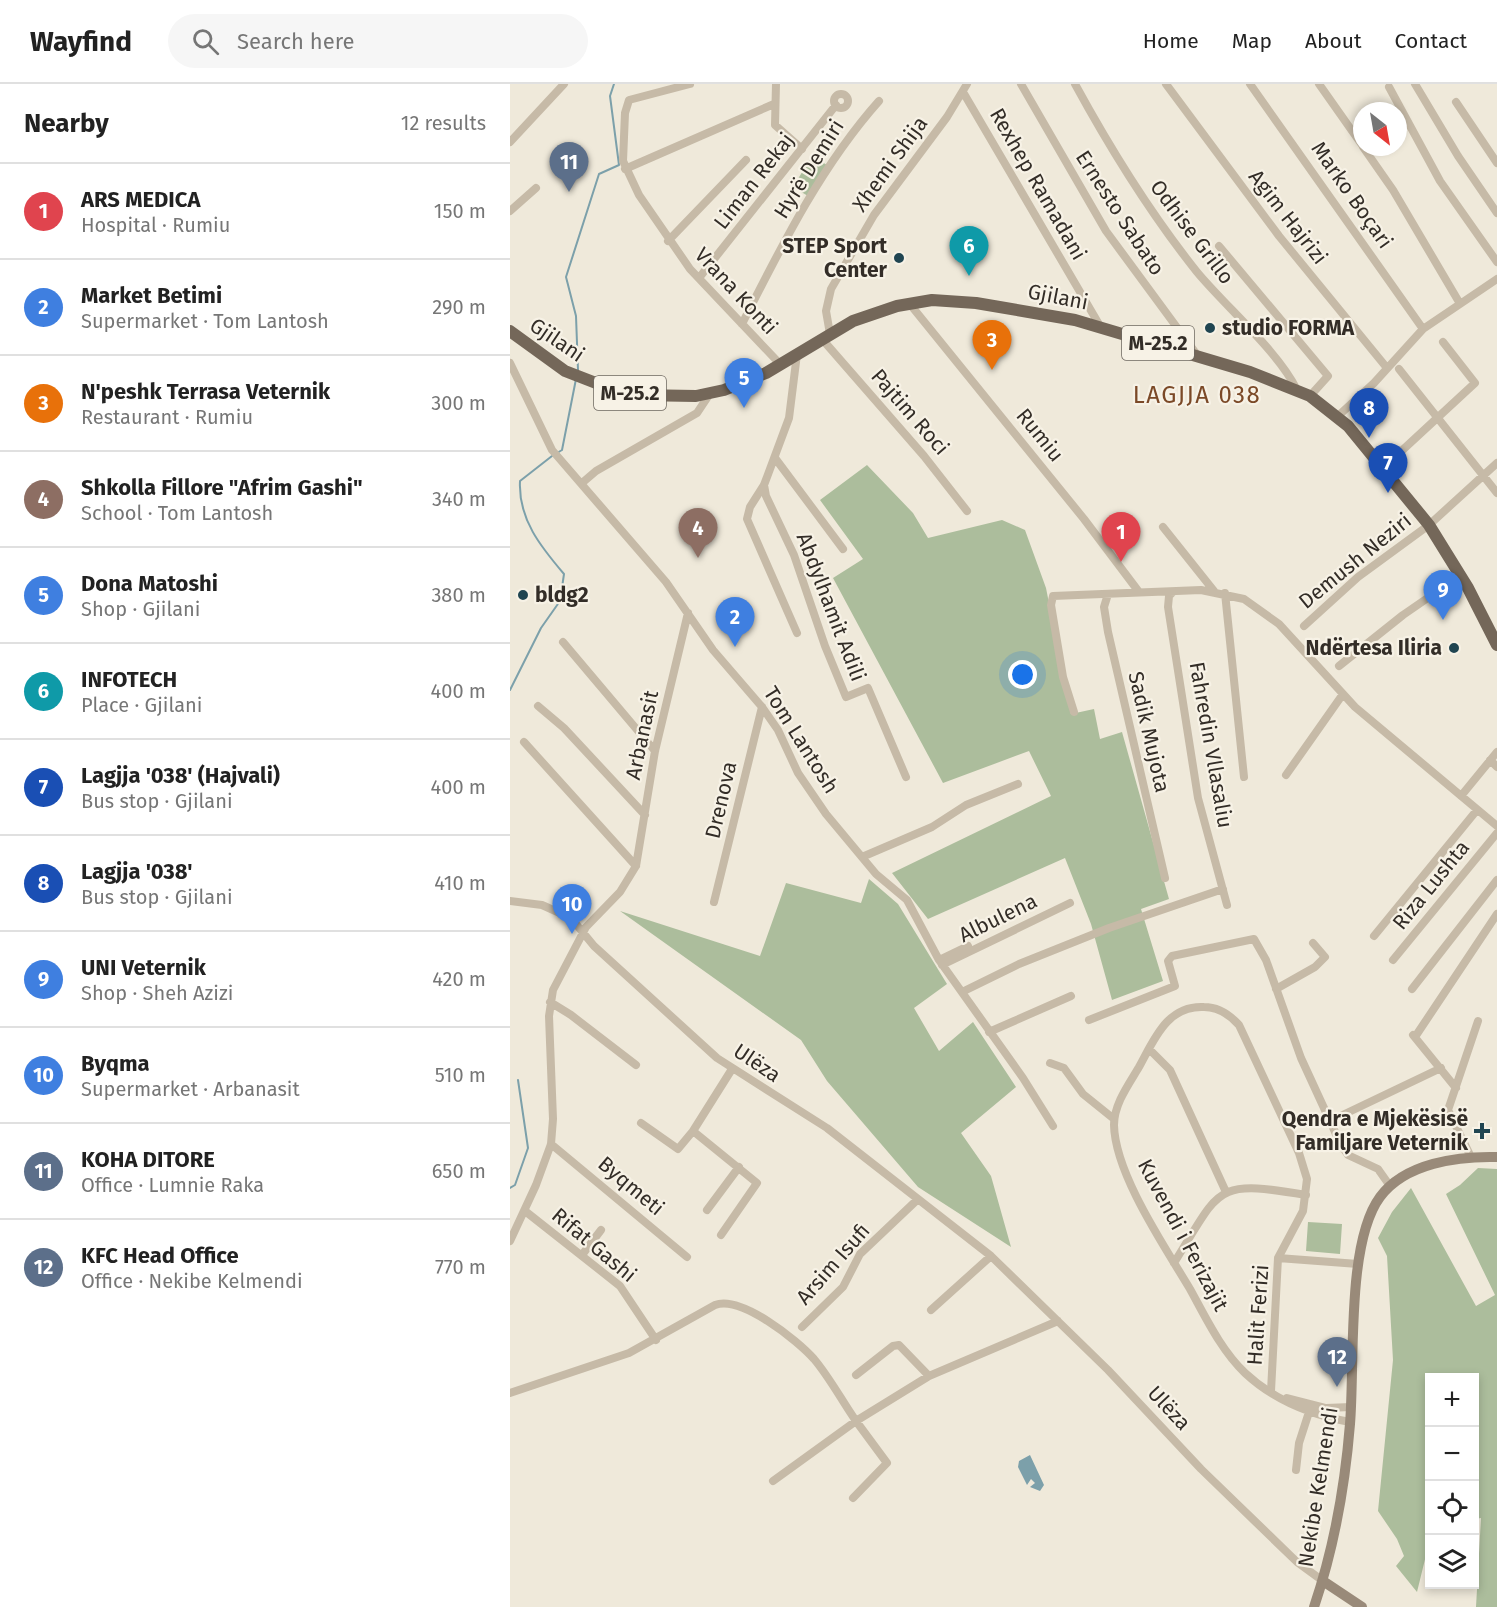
<!DOCTYPE html>
<html lang="en">
<head>
<meta charset="utf-8">
<style>
	body { margin:0; font-family:"Fira Sans",sans-serif; background:#f6f6f6; color:#222 }
	.controls { position:absolute; right:18px; bottom:18px; display:grid; overflow:hidden; border-radius:0px; box-shadow:0 3px 9px #0003 }
	.controls button { width:54px; height:54px; display:grid; place-items:center; padding:0; border:0; border-bottom:2px solid #e0e0e0; background:#fff; color:#222; font:30px sans-serif }
	.compass { position:absolute; left:843px; top:18px; width:54px; height:54px; border-radius:50%; background:#fff; box-shadow:0 3px 9px #0003; rotate:149deg }
	.you { position:absolute; left:513px; top:591px; width:21px; height:21px; margin:-15px; border:4px solid #fff; border-radius:50%; background:#1a73e8; box-shadow:0 0 0 9px #1a73e833 }
	.badge { display:grid; place-items:center; width:39px; height:39px; border-radius:50%; background:#7c3aed; color:#fff; font-size:20px; font-weight:700 }
	.pin { position:absolute; translate:-50% -50px; filter:drop-shadow(0 2px 3px #0008) }
	.pin::after { content:''; position:absolute; top:32px; width:21px; height:18px; background:inherit; clip-path:polygon(0 0,100% 0,50% 100%) }
	.list { margin:0; padding:0; list-style:none }
	h2 { display:flex; justify-content:space-between; align-items:center; height:78px; margin:0; padding:0 24px; font-size:26px }
	h2 small { font-size:20px; font-weight:400; color:#767676 }
	.list li { display:grid; grid-template-columns:39px 1fr auto; gap:18px; align-items:center; box-sizing:border-box; height:96px; padding:0 24px; border-top:2px solid #e0e0e0 }
	.list b { display:block; font-size:22px; white-space:nowrap }
	.list p { margin:0; font-size:20px; white-space:nowrap; color:#767676 }
	.list em { font-size:20px; font-style:normal; color:#767676 }
	.icon { flex:none; width:33px; height:33px; fill:none; stroke:currentColor; stroke-width:2; stroke-linecap:round; stroke-linejoin:round }
	.map { position:relative; flex:none; width:987px; height:1523px; overflow:hidden }
	header { display:flex; align-items:center; gap:36px; box-sizing:border-box; height:84px; padding:0 30px; background:#fff; border-bottom:2px solid #e0e0e0 }
	header strong { font-size:28px }
	nav { display:flex; gap:33px; margin-inline-start:auto; font-size:21px }
	.search { width:420px; height:54px; background:#f6f6f6; display:flex; align-items:center; gap:15px; box-sizing:border-box; padding:0 21px; border-radius:33px; color:#767676; font-size:22px }
	main { display:flex }
	aside { flex:1; background:#fff }
	.map>svg:first-child { display:block }
</style>
</head>
<body>
<header>
<strong>Wayfind</strong>
<div class="search"><svg class="icon" aria-label="search" viewBox="0 0 24 24"><circle cx="10" cy="10" r="6"/><path d="M15 15l6 6"/></svg>Search here</div>
<nav><a>Home</a><a>Map</a><a>About</a><a>Contact</a></nav>
</header>
<main>
<aside>
<h2>Nearby<small>12 results</small></h2>
<ul class="list">
<li><span class="badge" style="background:#e0444e">1</span><div><b>ARS MEDICA</b><p>Hospital · Rumiu</p></div><em>150 m</em></li>
<li><span class="badge" style="background:#3f7fe0">2</span><div><b>Market Betimi</b><p>Supermarket · Tom Lantosh</p></div><em>290 m</em></li>
<li><span class="badge" style="background:#e8710a">3</span><div><b>N'peshk Terrasa Veternik</b><p>Restaurant · Rumiu</p></div><em>300 m</em></li>
<li><span class="badge" style="background:#8d6e63">4</span><div><b>Shkolla Fillore &quot;Afrim Gashi&quot;</b><p>School · Tom Lantosh</p></div><em>340 m</em></li>
<li><span class="badge" style="background:#3f7fe0">5</span><div><b>Dona Matoshi</b><p>Shop · Gjilani</p></div><em>380 m</em></li>
<li><span class="badge" style="background:#0f9aa8">6</span><div><b>INFOTECH</b><p>Place · Gjilani</p></div><em>400 m</em></li>
<li><span class="badge" style="background:#1a4fb4">7</span><div><b>Lagjja '038' (Hajvali)</b><p>Bus stop · Gjilani</p></div><em>400 m</em></li>
<li><span class="badge" style="background:#1a4fb4">8</span><div><b>Lagjja '038'</b><p>Bus stop · Gjilani</p></div><em>410 m</em></li>
<li><span class="badge" style="background:#3f7fe0">9</span><div><b>UNI Veternik</b><p>Shop · Sheh Azizi</p></div><em>420 m</em></li>
<li><span class="badge" style="background:#3f7fe0">10</span><div><b>Byqma</b><p>Supermarket · Arbanasit</p></div><em>510 m</em></li>
<li><span class="badge" style="background:#5c6f8a">11</span><div><b>KOHA DITORE</b><p>Office · Lumnie Raka</p></div><em>650 m</em></li>
<li><span class="badge" style="background:#5c6f8a">12</span><div><b>KFC Head Office</b><p>Office · Nekibe Kelmendi</p></div><em>770 m</em></li>
</ul>
</aside>
<div class="map">
<svg width="987" height="1523" viewBox="0 0 987 1523">
	<rect width="100%" height="100%" fill="#efe9da"/>
	<!-- green -->
	<path fill="#acbd9c" d="M302,72L317,81L298,112L283,103Z
		M357,381L403,429L418,454L492,436L515,446L536,504L561,630L584,625L590,655L612,648L659,815L631,825L653,897L602,916L581,840L555,774L418,835L382,789L541,712L519,667L433,699L323,494L353,475L310,416Z
		M359,795L388,820L437,900L404,924L429,967L463,938L506,1003L451,1049L481,1092L501,1163L408,1103L317,997L291,956L110,827L250,872L276,799L351,819Z
		M968,1084L987,1085V1523H966L971,1434L965,1435L964,1294H920L919,1459L907,1508L886,1482L894,1472L887,1455L868,1427L883,1276L877,1172L868,1154L882,1128L901,1104L966,1222L985,1211L936,1110L950,1101Z
		M798,1138L832,1140L830,1170L796,1167Z"/>
	<!-- water -->
	<path fill="#7ca0aa" d="M520,1371L534,1401L530,1407L520,1403L525,1399L521,1395L517,1401L508,1383L509,1377Z"/>
	<g fill="none" stroke-linecap="round" stroke-linejoin="round">
		<!-- stream -->
		<path stroke="#7ca0aa" stroke-width="2" d="M68,286L66,232L56,193L89,90L109,81L100,12L104,0
			M47,369L52,366L66,295
			M0,606L31,544L50,517L54,490C31,463 8,435 10,397L42,372
			M0,1104L5,1101L18,1064L8,996"/>
		<!-- street -->
		<path stroke="#c6baa7" stroke-width="8" d="M180,0L119,16L115,29L113,77L129,111L180,185L270,280
			M266,0L265,41L292,65
			M511,0L596,147L688,272
			M565,0C601,66 640,129 687,188C716,223 768,267 787,306
			M656,0L769,152L877,284
			M740,0L913,245
			M809,0L852,61
			M905,0L948,72L987,129
			M879,3L930,97L987,178
			M453,8L590,242
			M324 17a7 7 0 1 1 14 0a7 7 0 1 1-14 0Z
			M946,18L987,79
			M0,58L54,0
			M853,63L883,106L949,218
			M115,85L264,20
			M0,127L26,104
			M158,157L236,76
			M709,162L818,292L800,312
			M189,194L326,21
			M399,219L574,435L629,508
			M232,240C271,163 311,82 369,17
			M320,250L316,227L321,205L364,131L437,33L457,0
			M312,255L414,372L457,427
			M0,279L42,366L156,498L203,566L252,623L268,646L288,689L316,730L366,790L397,816L429,876L513,994L543,1042
			M889,285L987,409
			M828,332L864,299L913,245L987,195
			M265,374L333,465
			M872,385L965,299L933,258
			M72,399L86,387L187,329L199,311
			M254,401L256,412L284,471L315,562L336,613L358,604L396,693
			M653,443L704,507
			M663,508L659,512L658,523L688,714L717,821
			M715,509L734,693
			M598,510L594,523L598,548L655,794
			M794,542L848,493L919,441L987,379
			M287,549L237,435L240,423L254,401L279,334L287,270
			M53,558L145,667
			M829,582L893,531L951,491
			M28,622L54,644L135,731
			M564,628L553,593L541,521L543,512L691,506L734,515L769,540L845,623L987,742
			M14,658L126,782
			M980,676L987,683
			M776,691L833,610
			M951,712L987,668
			M352,773L422,743L456,721L508,700
			M0,817L32,821L61,834L84,862L207,974L317,1044L481,1172L598,1286L691,1385L787,1478L813,1497
			M204,818L252,623
			M864,852L967,726
			M429,876L458,862
			M883,876L987,749
			M432,881L560,819
			M766,905L805,883L815,873L803,859
			M902,905L987,796
			M452,908L509,880L599,844L713,805
			M40,918L61,931L126,981
			M579,936L665,902L658,877L662,872L744,855L756,876L791,974L831,1061L838,1071L868,1085L880,1102
			M479,948L561,912
			M903,951L946,1004
			M905,953L987,830
			M639,965L660,986L716,1108
			M540,979L554,984L573,1010L604,1035
			M820,1037L931,984
			M131,1039L168,1065L183,1047
			M41,1060L177,1173
			M961,1073L938,1026L968,937
			M197,1126L229,1083
			M15,1127L110,1202L146,1256
			M211,1151L247,1099L183,1047L222,985
			M0,1157L26,1101L41,1060L43,1035L39,932L43,906L76,843L110,808L126,782L145,667L178,529
			M72,1171L91,1146
			M768,1174L848,1180
			M664,1179C711,1104 703,1095 796,1111
			M421,1226L481,1172
			M292,1243L333,1203L350,1170L407,1116
			M346,1291L383,1262L389,1261L419,1292
			M761,1307L768,1174L793,1127L797,1095L789,1069L729,941C720,931 708,923 694,923C657,921 644,956 629,983C619,1000 604,1020 604,1041C605,1090 655,1163 680,1205C696,1234 711,1266 735,1289C765,1317 801,1331 840,1338
			M0,1309L119,1269L205,1221C231,1211 287,1256 304,1275C320,1294 332,1317 346,1337L419,1292L548,1237
			M777,1314L816,1324L841,1323
			M786,1386L789,1359L800,1325
			M263,1397L346,1337L377,1379L343,1414"/>
		<!-- secondary -->
		<path stroke="#998a79" stroke-width="10" d="M813,1497L852,1523
			M804,1523C824,1464 835,1402 840,1340C845,1281 836,1159 870,1113C895,1079 948,1072 987,1073"/>
		<!-- primary -->
		<path stroke="#746759" stroke-width="12" d="M0,247L55,287L104,306L126,311L186,312L214,306L256,289L343,237L387,222L422,216L466,219L565,236L740,288L800,312L838,342L919,441L958,504L987,561"/>
	</g>
	<!-- markers -->
	<g fill="#204551" stroke="#f7f2e6" stroke-width="2">
		<circle cx="389" cy="174" r="6"/>
		<circle cx="700" cy="244" r="6"/>
		<circle cx="13" cy="511" r="6"/>
		<circle cx="944" cy="564" r="6"/>
		<path d="M969 1038h6v6h6v6h-6v6h-6v-6h-6v-6h6z"/>
	</g>
	<g text-anchor="middle" dominant-baseline="central" stroke-width="4.5" stroke-linejoin="round" paint-order="stroke">
		<!-- shield labels -->
		<g fill="#f7f2e6" stroke="#6e6860" stroke-width="1.5">
			<rect x="612" y="242" width="72" height="34" rx="4.5"/>
			<rect x="84" y="292" width="72" height="34" rx="4.5"/>
		</g>
		<g font-size="20" font-weight="bold" fill="#332d27">
			<text x="648" y="259">M-25.2</text>
			<text x="120" y="309">M-25.2</text>
		</g>
		<!-- street labels -->
		<g font-size="21" fill="#332d27" stroke="#f7f2e6">
			<text transform="translate(380 80) rotate(-54)">Xhemi Shija</text>
			<text transform="translate(299 85) rotate(-58)">Hyrë Demiri</text>
			<text transform="translate(244 97) rotate(-52)">Liman Rekaj</text>
			<text transform="translate(528 100) rotate(60)">Rexhep Ramadani</text>
			<text transform="translate(842 111) rotate(55)">Marko Boçari</text>
			<text transform="translate(610 129) rotate(57)">Ernesto Sabato</text>
			<text transform="translate(778 133) rotate(52)">Agim Hajrizi</text>
			<text transform="translate(682 148) rotate(53)">Odhise Grillo</text>
			<text transform="translate(226 207) rotate(47)">Vrana Konti</text>
			<text transform="translate(548 213) rotate(11)">Gjilani</text>
			<text transform="translate(47 256) rotate(34)">Gjilani</text>
			<text transform="translate(400 328) rotate(49)">Pajtim Roci</text>
			<text transform="translate(530 351) rotate(51)">Rumiu</text>
			<text transform="translate(845 477) rotate(-39)">Demush Neziri</text>
			<text transform="translate(321 523) rotate(69)">Abdylhamit Adili</text>
			<text transform="translate(639 648) rotate(77)">Sadik Mujota</text>
			<text transform="translate(132 651) rotate(-78)">Arbanasit</text>
			<text transform="translate(291 656) rotate(58)">Tom Lantosh</text>
			<text transform="translate(701 661) rotate(80)">Fahredin Vllasaliu</text>
			<text transform="translate(211 716) rotate(-77)">Drenova</text>
			<text transform="translate(921 801) rotate(-51)">Riza Lushta</text>
			<text transform="translate(488 834) rotate(-26)">Albulena</text>
			<text transform="translate(247 979) rotate(34)">Ulëza</text>
			<text transform="translate(121 1102) rotate(40)">Byqmeti</text>
			<text transform="translate(673 1151) rotate(62)">Kuvendi i Ferizajit</text>
			<text transform="translate(84 1161) rotate(40)">Rifat Gashi</text>
			<text transform="translate(323 1180) rotate(-49)">Arsim Isufi</text>
			<text transform="translate(748 1231) rotate(-86)">Halit Ferizi</text>
			<text transform="translate(659 1324) rotate(47)">Ulëza</text>
			<text transform="translate(808 1403) rotate(-81)">Nekibe Kelmendi</text>
		</g>
		<!-- poi labels -->
		<g font-size="21" font-weight="bold" fill="#332d27" stroke="#f7f2e6" text-anchor="end">
			<text x="377" y="162">STEP Sport<tspan x="377" dy="24">Center</tspan></text>
			<text x="712" y="244" text-anchor="start">studio FORMA</text>
			<text x="25" y="511" text-anchor="start">bldg2</text>
			<text x="932" y="564">Ndërtesa Iliria</text>
			<text x="958" y="1035">Qendra e Mjekësisë<tspan x="958" dy="24">Familjare Veternik</tspan></text>
		</g>
		<!-- quarter labels -->
		<g font-size="24" letter-spacing="1.5" fill="#7b4927" stroke="#f7f2e6">
			<text x="687" y="311">LAGJJA 038</text>
		</g>
	</g>
</svg>
<div class="controls">
<button>+</button>
<button>−</button>
<button><svg class="icon" aria-label="locate" viewBox="0 0 24 24"><circle cx="12" cy="12" r="6"/><path d="M12 2v4M12 18v4M2 12h4M18 12h4"/></svg></button>
<button><svg class="icon" aria-label="layers" viewBox="0 0 24 24"><path d="M12 4l9 5-9 5-9-5zM3 14l9 5 9-5"/></svg></button>
</div>
<svg class="compass" viewBox="-18 -18 36 36"><path d="M0-13l5 13h-10z" fill="#e53935"/><path d="M0 13l5-13h-10z" fill="#767676"/></svg>
<div class="you"></div>
<div class="pin badge" style="left:611px;top:478px;background:#e0444e">1</div>
<div class="pin badge" style="left:225px;top:563px;background:#3f7fe0">2</div>
<div class="pin badge" style="left:482px;top:286px;background:#e8710a">3</div>
<div class="pin badge" style="left:188px;top:474px;background:#8d6e63">4</div>
<div class="pin badge" style="left:234px;top:324px;background:#3f7fe0">5</div>
<div class="pin badge" style="left:459px;top:192px;background:#0f9aa8">6</div>
<div class="pin badge" style="left:878px;top:409px;background:#1a4fb4">7</div>
<div class="pin badge" style="left:859px;top:354px;background:#1a4fb4">8</div>
<div class="pin badge" style="left:933px;top:536px;background:#3f7fe0">9</div>
<div class="pin badge" style="left:62px;top:850px;background:#3f7fe0">10</div>
<div class="pin badge" style="left:59px;top:108px;background:#5c6f8a">11</div>
<div class="pin badge" style="left:827px;top:1303px;background:#5c6f8a">12</div>
</div>
</main>
</body>
</html>
